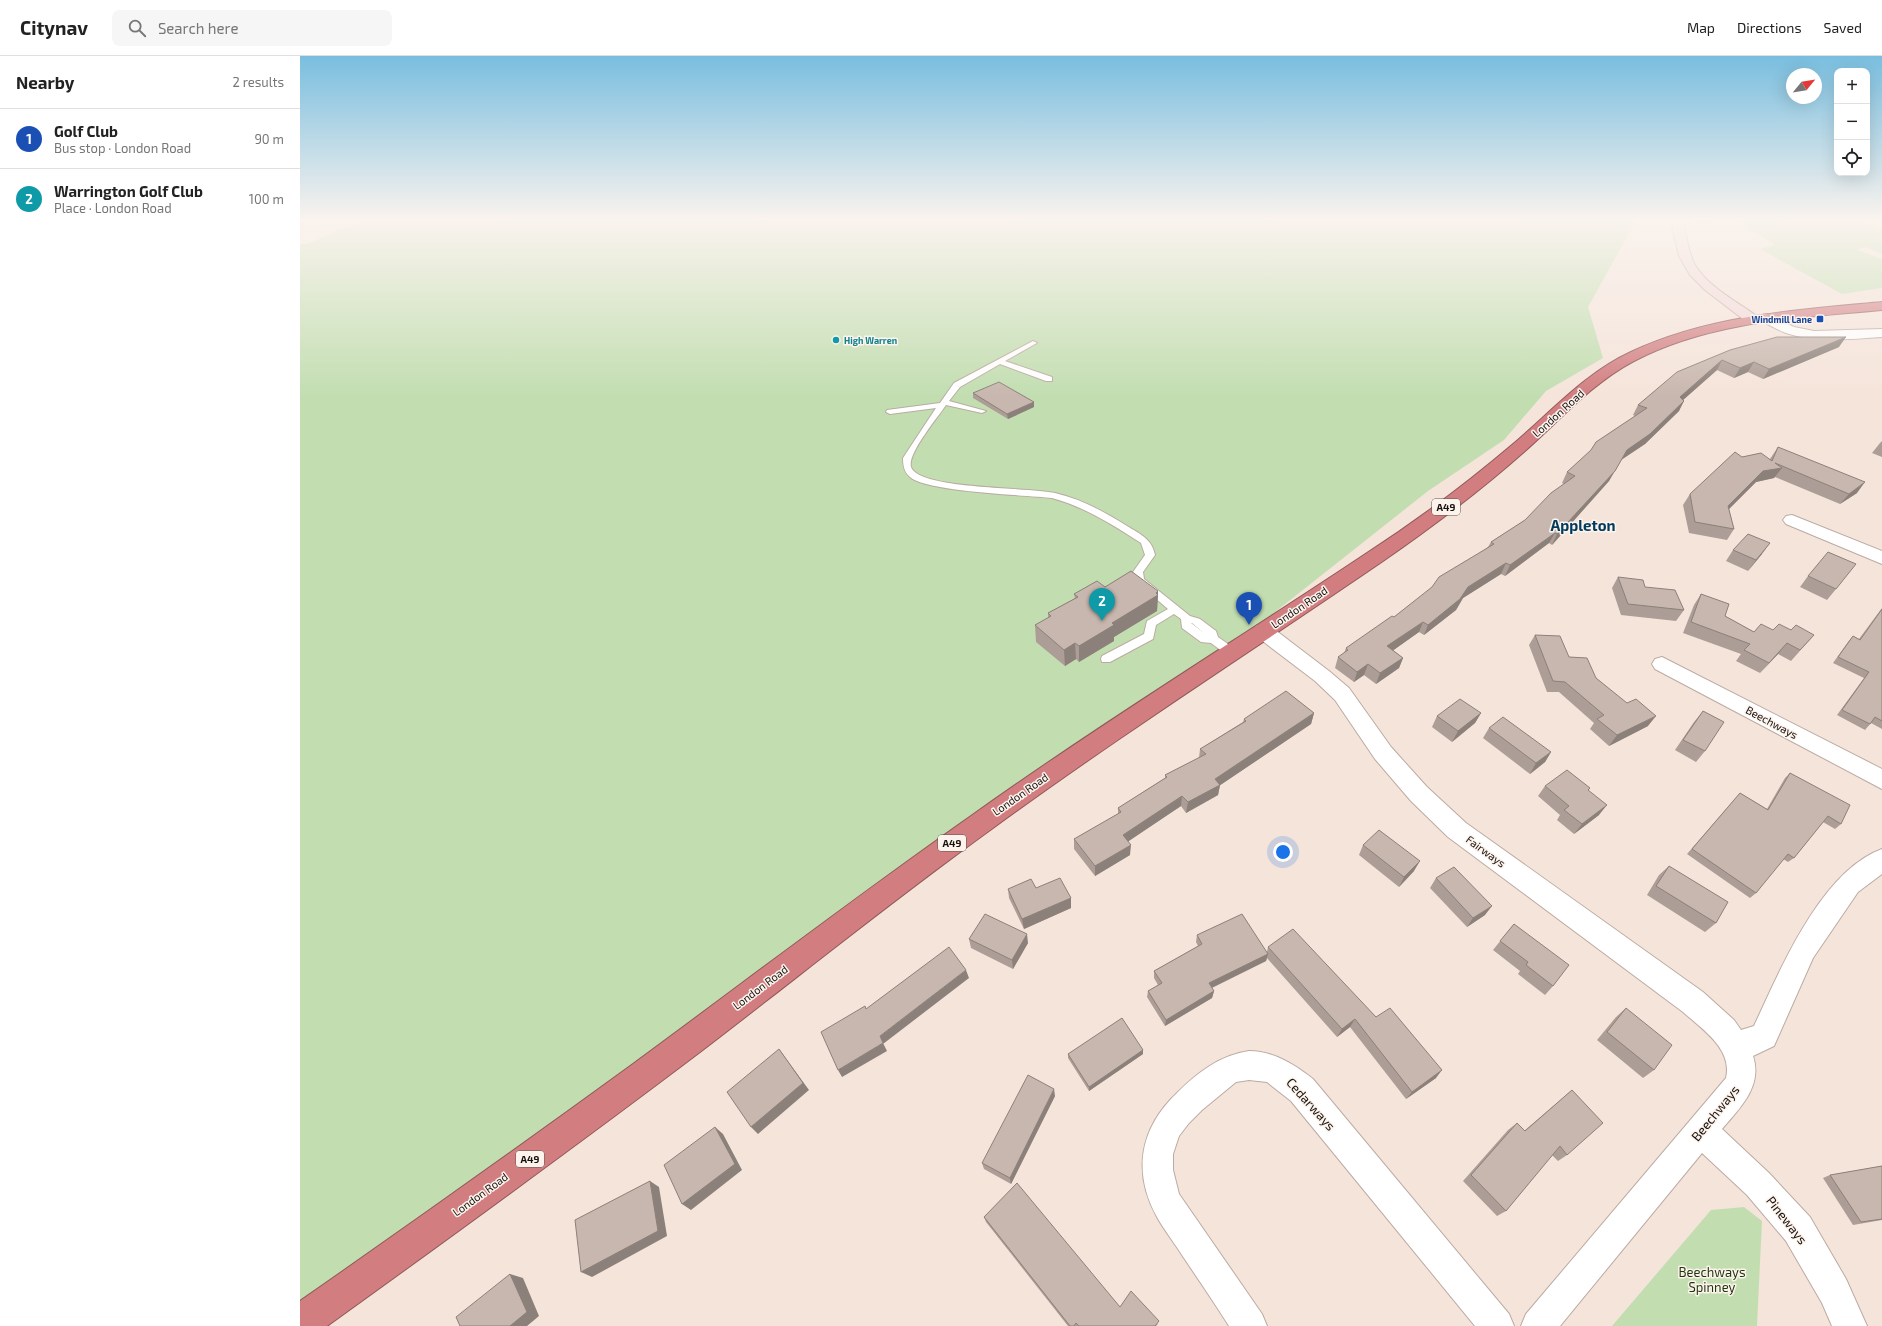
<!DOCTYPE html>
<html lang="en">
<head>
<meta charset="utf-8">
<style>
	body { margin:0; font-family:"Exo 2",sans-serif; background:#f6f6f6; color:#222 }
	.controls { position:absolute; right:12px; top:12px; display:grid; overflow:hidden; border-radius:8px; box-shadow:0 4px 16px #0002 }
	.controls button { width:36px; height:36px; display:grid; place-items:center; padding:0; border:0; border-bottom:1px solid #e0e0e0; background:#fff; color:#222; font:20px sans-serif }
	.compass { position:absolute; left:1486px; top:12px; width:36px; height:36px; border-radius:50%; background:#fff; box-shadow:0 4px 16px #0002; rotate:60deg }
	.you { position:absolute; left:983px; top:796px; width:14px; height:14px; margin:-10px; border:3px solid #fff; border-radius:50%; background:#1a73e8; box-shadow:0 0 0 6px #1a73e833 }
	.badge { display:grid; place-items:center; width:26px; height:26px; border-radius:50%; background:#111827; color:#fff; font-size:13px; font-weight:700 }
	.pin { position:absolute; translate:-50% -33px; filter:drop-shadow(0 1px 2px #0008) }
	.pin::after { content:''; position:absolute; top:21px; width:14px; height:12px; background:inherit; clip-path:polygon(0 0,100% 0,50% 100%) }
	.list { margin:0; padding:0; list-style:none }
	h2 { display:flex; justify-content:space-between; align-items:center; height:52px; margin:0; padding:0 16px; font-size:17px }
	h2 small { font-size:13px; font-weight:400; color:#767676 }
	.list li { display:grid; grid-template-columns:26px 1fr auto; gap:12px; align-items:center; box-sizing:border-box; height:60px; padding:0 16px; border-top:1px solid #e0e0e0 }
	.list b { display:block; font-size:15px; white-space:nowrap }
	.list p { margin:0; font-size:13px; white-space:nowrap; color:#767676 }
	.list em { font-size:13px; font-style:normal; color:#767676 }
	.icon { flex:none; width:22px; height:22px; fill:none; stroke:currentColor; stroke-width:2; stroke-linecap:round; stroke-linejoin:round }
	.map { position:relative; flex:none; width:1582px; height:1270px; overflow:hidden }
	header { display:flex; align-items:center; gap:24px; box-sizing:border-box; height:56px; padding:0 20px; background:#fff; border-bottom:1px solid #e0e0e0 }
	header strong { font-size:19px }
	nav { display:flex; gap:22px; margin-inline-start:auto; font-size:14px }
	.search { width:280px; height:36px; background:#f6f6f6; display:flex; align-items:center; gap:10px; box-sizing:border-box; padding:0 14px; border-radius:8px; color:#767676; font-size:15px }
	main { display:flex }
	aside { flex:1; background:#fff }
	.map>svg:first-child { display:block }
</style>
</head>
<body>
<header>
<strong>Citynav</strong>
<div class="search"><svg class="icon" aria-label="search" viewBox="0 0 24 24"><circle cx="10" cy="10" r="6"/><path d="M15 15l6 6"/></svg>Search here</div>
<nav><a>Map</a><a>Directions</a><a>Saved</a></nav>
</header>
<main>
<aside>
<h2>Nearby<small>2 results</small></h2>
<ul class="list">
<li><span class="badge" style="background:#1a4fb4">1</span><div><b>Golf Club</b><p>Bus stop · London Road</p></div><em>90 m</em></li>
<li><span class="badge" style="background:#0f9aa8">2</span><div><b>Warrington Golf Club</b><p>Place · London Road</p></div><em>100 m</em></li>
</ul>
</aside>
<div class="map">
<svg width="1582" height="1270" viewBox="0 0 1582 1270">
	<rect width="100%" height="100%" fill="#f5e4da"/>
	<!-- green -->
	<path fill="#c2deb1" d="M67,163H1337L1288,251L1303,302L1246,335L1204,384L1128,435L907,610L0,1267V188H7Z
		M1450,163H1560L1582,175V198L1565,191L1557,194L1582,203V232L1542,238L1460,193L1475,189L1438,164Z
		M1444,1151L1462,1165L1457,1270H1312L1411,1154Z"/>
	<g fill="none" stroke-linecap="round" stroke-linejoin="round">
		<defs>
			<path id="lane" d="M733,285L737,287L735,288L705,305L752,321V325H746L700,308L660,331L649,345L686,355L682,357L646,349C638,361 607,398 611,411C619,434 731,431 755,437C781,443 805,456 827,470C840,478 852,483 855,499L843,516L844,523L890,560L900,563L916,575L918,581L935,593L936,596L935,599H927L911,587L901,586L882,572L881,563L874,558L856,569L853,583L810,606H802L801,603L802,600L844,578L847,565L868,553L834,524L833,516L845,499L841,487C813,469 785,451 752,442C726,439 626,436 610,421C604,416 603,409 603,402L636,352L590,358L586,356L587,354L640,347L654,327ZM892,567L904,577L891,567Z"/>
			<path id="street" d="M1466,258L1494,271L1514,275L1582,273V281C1550,283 1517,287 1486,277C1478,274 1470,269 1461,265L1460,262L1461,259Z
				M1492,459L1582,495V508L1486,468L1483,464L1486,460Z
				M963,568L970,570L1029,615L1049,632L1091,691L1127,731L1166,767L1403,936L1434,964L1441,974L1454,970C1480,914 1521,815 1582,793V818L1558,836L1513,902L1474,990L1453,1000C1463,1030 1440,1052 1422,1073L1469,1117L1510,1161L1546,1223L1567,1270H1532L1522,1247L1486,1185L1447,1139L1402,1097L1260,1270H1221L1226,1258L1426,1022C1433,993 1402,973 1383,956L1148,781L1111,745L1075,703L1035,644L1015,625L956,580L953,575L956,570Z
				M1362,601L1582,713V733L1355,613L1352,608L1355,603Z
				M949,995C973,995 994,1008 1013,1023L1209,1258L1214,1270H1175L991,1045L967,1026L949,1024L936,1026L902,1054L889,1067L879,1080L873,1098V1114L879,1138L962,1258L967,1270H929C914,1246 898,1223 882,1199C874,1186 864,1174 857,1161C832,1116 840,1072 877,1037C897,1017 920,999 949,995Z"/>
			<path id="secondary" d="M1379,163H1391L1384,171C1387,183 1389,198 1395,209C1409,232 1438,246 1458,261L1460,264L1458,267H1448L1405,234L1390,219L1379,200L1372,170Z"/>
			<path id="highway" d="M1582,246V254C1498,262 1410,265 1334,305C1292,327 1260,364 1225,395C1180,435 1132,471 1083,505C953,594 820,679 693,772C593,844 498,921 400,996C277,1089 152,1180 27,1270H0V1245C112,1167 223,1088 333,1008C446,925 557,840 671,760C800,668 935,585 1067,497C1118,464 1166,428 1212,389C1250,357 1285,317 1331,296C1410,259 1497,254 1582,246Z"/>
		</defs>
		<!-- lane casing -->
		<use href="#lane" stroke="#bbaba2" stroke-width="2"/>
		<!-- street casing -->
		<use href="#street" stroke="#bbaba2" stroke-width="2"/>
		<!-- secondary casing -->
		<use href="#secondary" stroke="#bbaba2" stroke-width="2"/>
		<!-- highway casing -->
		<use href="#highway" stroke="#915859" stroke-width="2"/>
		<!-- lane -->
		<use href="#lane" fill="#fff" fill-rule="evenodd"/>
		<!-- street -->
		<use href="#street" fill="#fff" fill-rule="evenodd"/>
		<!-- secondary -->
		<use href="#secondary" fill="#f2d8d9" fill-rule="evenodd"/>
		<!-- highway -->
		<use href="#highway" fill="#d27e81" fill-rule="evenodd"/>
	</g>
	<!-- wall -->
	<path fill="#ac9d96" d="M1393,163H1428L1401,167Z
		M1539,291L1463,323L1448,316L1434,322L1417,314L1383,344L1379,355L1345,388L1321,404L1309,425L1252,489L1249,487L1205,520L1201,518L1163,542L1156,554L1124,579L1119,576L1093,594L1103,602L1099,612L1076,628L1064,619L1054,626L1035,612L1038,601L1044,597L1046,592L1094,561L1188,491L1191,486L1225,464L1264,428L1262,427L1267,416L1335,360L1333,359L1338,349L1430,294Z
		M673,337L734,346V351L708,363L673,342Z
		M1582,385V401L1572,397L1580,387Z
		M1478,391L1557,437L1540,448L1475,421L1474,422L1456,426L1429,453L1434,473L1427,484L1389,477L1383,449L1390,438L1442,401L1470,403Z
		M1433,494L1462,498L1448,515L1426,505Z
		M1508,520L1536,533L1527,544L1500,531Z
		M1318,521L1384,554L1376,565L1321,559L1312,532Z
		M805,531L858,535V539L857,555L814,581V585L779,606L776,603L765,610L736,586L735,569L748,562V557L775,542L774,538Z
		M1401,538L1425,560L1454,576L1473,574H1491L1514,579L1491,605L1478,598L1460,617L1436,605L1441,598L1383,577L1394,549Z
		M1582,552V673L1571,667L1565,674L1537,659L1564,622L1533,607L1548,586L1553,580L1559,583Z
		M1235,579L1269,601L1296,622L1348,670L1309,690L1290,673L1294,667L1259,636H1247L1229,589Z
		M1403,655L1405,695L1396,706L1375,694L1394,666Z
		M1014,657L1011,668L920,729L918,739L886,757L881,750L828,785L830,799L795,820L774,793V783L818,758V752L865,722V719L899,702L900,693L943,666L944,663Z
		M1181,657L1175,667L1152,686L1132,671L1137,660Z
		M1189,672L1251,696L1245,706L1230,718L1183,682Z
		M1490,717L1541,768L1535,773L1523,766L1494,802L1488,806L1483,803L1456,837L1450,842L1387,798L1440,737L1467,753L1485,722Z
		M1245,730L1290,732L1288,735L1299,759L1274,778L1257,764L1260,759L1238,740Z
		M1063,789L1114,815L1099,831L1059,799Z
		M1369,810L1416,867L1405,876L1347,839L1359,819Z
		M1136,822L1185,859L1167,871L1130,832Z
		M708,833L771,842V852L724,873L709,842Z
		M1214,868L1253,930L1245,939L1218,918L1220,915L1193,894Z
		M897,879L967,896L968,891L1076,961L1136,1022L1106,1043L1050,971L1037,981L967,902L966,905L912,932L914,935L912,942L865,970L847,941L848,935L858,929L854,922V915L898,890L896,886Z
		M669,883L728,887L713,913L671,892Z
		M1326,952L1354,1014L1343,1022L1297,984L1316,961Z
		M843,994V998L789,1035L768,1002V998Z
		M1272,1034L1267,1099L1258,1105L1252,1099L1206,1155L1197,1160L1163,1125L1208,1074L1217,1067L1224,1075Z
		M755,1040L711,1128L684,1113L682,1107Z
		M1582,1110V1164L1553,1169L1523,1122L1530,1119Z
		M684,1161L820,1251L858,1268L856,1270H768L686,1166Z"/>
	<!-- shaded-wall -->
	<path fill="#8c807a" d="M1403,163H1428L1401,167Z
		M1546,281L1539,291L1463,323L1469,313Z
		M1422,304L1417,314L1374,352L1380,341Z
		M1454,306L1448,316L1434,322L1440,312Z
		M1384,345L1379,355L1345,388L1321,404L1309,425L1252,489L1257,478L1327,394Z
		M734,346V351L708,363L707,358Z
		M1482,412L1474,422L1456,426L1421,461L1428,450L1463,415Z
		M1565,426L1557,437L1540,448L1549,438Z
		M1255,477L1249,487L1205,520L1210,509Z
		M1470,487L1462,498L1448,515L1456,504Z
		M1206,507L1201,518L1163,542L1156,554L1124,579L1128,569L1168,531Z
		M858,535V539L857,555L814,581V585L779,606V590Z
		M1123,566L1119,576L1084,601L1087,590Z
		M775,587L776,603L765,610L764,594Z
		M1487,587L1478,598L1460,617Z
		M1103,602L1099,612L1076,628L1080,617Z
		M1068,608L1064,619L1054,626L1057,616Z
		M1014,657L1011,668L919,730L920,729L918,739L886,757L888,746L915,723Z
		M1181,657L1175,667L1152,686L1158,675Z
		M1356,660L1348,670L1309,690L1317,679Z
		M1251,696L1245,706L1230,718L1236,707Z
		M882,740L881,750L823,789V779Z
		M1307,749L1299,759L1274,778L1282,768Z
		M831,789L830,799L795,820V810Z
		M1120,805L1114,815L1099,831L1104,821Z
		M771,842V852L724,873L722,863Z
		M1192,850L1185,859L1167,871L1173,862Z
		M727,878L728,887L713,913L712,904Z
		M968,898L966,905L907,934L909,927Z
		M666,914L669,922L583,988L580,980Z
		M914,935L912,942L865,970L866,964Z
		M1055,963L1050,971L1037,981L1042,973Z
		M583,987L587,995L542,1021L538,1014Z
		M479,993L509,1034L458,1078L451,1071Z
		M843,994V998L789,1035V1031Z
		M1142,1014L1136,1022L1106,1043L1112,1036Z
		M754,1033L755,1040L711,1128L710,1122Z
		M415,1071L423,1078L442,1114L391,1154L382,1148Z
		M350,1125L359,1131L367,1180L292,1221L281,1216Z
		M210,1218L223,1222L239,1260L227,1270H210Z"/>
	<!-- building -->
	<path fill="#c8b7ae" stroke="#8c807a" d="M1477,281H1546L1469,313L1454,306L1440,312L1422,304L1380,341L1384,345L1350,378L1327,394L1315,415L1257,478L1255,477L1210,509L1206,507L1168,531L1160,543L1128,569L1123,566L1087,590L1103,602L1080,617L1068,608L1057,616L1038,601L1048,594L1046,592L1092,560L1094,561L1132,531L1139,521L1194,488L1191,486L1225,464L1251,437L1275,420L1267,416L1291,394L1296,386L1347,352L1338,349L1377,316L1430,294Z
		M699,326L734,346L707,358L673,337Z
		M1478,391L1565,426L1549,438L1475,407L1482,412L1463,415L1428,450L1434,473L1395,466L1390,438L1435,396L1442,401L1461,397L1472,405Z
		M1448,478L1470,487L1456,504L1433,494Z
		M1528,496L1556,508L1536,533L1508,520Z
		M831,515L858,535L856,537L858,539L812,567L814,569L779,590L775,587L764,594L735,569L751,560L748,557L778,541L774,538L797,525L805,531Z
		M1318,521L1343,524L1345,531L1375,534L1384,554L1328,548Z
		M1401,538L1429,548L1425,560L1454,576L1461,568L1473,574L1479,568L1491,574L1496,569L1514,579L1500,594L1487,587L1469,607L1444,594L1450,588L1391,566Z
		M1582,553V665L1575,661L1570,668L1542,654L1569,616L1538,601L1553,580L1560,584Z
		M1235,579L1260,580L1269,601L1287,602L1296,622L1327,647L1336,643L1356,660L1317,679L1297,663L1304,659L1265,626L1253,625Z
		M986,635L1014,657L915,723L920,729L888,746L882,740L823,779L831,789L795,810L774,783L821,756L818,752L867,721L865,719L906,698L900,693L946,665L944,663Z
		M1160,643L1181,657L1158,675L1137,660Z
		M1403,655L1424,666L1405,695L1383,684Z
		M1203,661L1251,696L1236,707L1189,672Z
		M1267,714L1290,732L1288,734L1307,749L1282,768L1264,754L1269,750L1245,730Z
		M1490,717L1550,749L1541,768L1528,760L1494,802L1488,798L1456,837L1392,793L1440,737L1468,754Z
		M1079,774L1120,805L1104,821L1063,789Z
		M1369,810L1428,846L1416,867L1356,830Z
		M1154,811L1192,850L1173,862L1136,822Z
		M760,822L771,842L722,863L708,833L731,823L736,832Z
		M685,858L727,878L712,904L669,883Z
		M942,858L968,898L909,927L914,935L866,964L848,935L862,927L854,915L902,888L897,879Z
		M1214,868L1269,909L1253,930L1226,909L1228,906L1200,885Z
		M993,873L1076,961L1090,952L1142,1014L1112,1036L1055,963L1042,973L968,891Z
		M649,891L666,914L580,980L583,987L538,1014L521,976L565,950L566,953Z
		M1326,952L1372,989L1354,1014L1307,976Z
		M822,962L843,994L789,1031L768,998Z
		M479,993L503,1027L451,1071L427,1036Z
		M728,1019L754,1033L710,1122L682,1107Z
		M1272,1034L1303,1067L1267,1099L1260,1090L1206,1155L1171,1119L1217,1067L1225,1075Z
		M415,1071L435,1108L382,1148L364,1109Z
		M1582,1110V1163L1561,1166L1530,1119Z
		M350,1125L358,1175L281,1216L275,1164Z
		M717,1127L820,1251L831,1235L859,1265L855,1270H779L776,1267L774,1270H770L684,1161Z
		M210,1218L227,1256L210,1270H160L156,1261Z"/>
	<!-- sky -->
	<linearGradient id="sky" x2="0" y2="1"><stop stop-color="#79bedf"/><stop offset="0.48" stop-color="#faf3ee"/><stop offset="1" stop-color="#faf3ee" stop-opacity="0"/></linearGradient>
	<rect width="1582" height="340" fill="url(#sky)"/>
	<!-- markers -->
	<rect fill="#1a4fb4" stroke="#fdf3ed" stroke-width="1.5" x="1516" y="259" width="8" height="8" rx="2"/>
	<circle fill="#0f9aa8" stroke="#fdf3ed" stroke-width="1.5" cx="536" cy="284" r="4"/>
	<g text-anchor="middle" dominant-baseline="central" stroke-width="3" stroke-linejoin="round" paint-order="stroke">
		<!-- far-transit labels -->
		<g font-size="9" font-weight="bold" fill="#164399" stroke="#fdf3ed" text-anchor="end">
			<text x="1512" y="263">Windmill Lane</text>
		</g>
		<!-- far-culture labels -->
		<g font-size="9" font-weight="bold" fill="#0d838f" stroke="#fdf3ed" text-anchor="start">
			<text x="544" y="284">High Warren</text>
		</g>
		<!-- shield labels -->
		<g fill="#fdf3ed" stroke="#5c5551" stroke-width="1">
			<rect x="1132" y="443" width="28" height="16" rx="3"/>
			<rect x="638" y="779" width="28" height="16" rx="3"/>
			<rect x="216" y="1095" width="28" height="16" rx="3"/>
		</g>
		<g font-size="10" font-weight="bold" fill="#17110e">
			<text x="1146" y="451">A49</text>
			<text x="652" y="787">A49</text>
			<text x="230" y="1103">A49</text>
		</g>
		<!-- street labels -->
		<g font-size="11" fill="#17110e" stroke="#fdf3ed">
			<text transform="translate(1258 357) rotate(-42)">London Road</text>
			<text transform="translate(999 551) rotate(-34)">London Road</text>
			<text transform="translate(1472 666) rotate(28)">Beechways</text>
			<text transform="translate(720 738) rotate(-35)">London Road</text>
			<text transform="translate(1186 795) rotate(36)">Fairways</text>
			<text transform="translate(460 931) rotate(-37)">London Road</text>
			<text transform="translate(180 1138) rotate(-36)">London Road</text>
		</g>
		<!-- near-street labels -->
		<g font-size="13" fill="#17110e" stroke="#fdf3ed">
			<text transform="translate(1011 1048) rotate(48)">Cedarways</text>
			<text transform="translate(1415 1057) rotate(-51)">Beechways</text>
			<text transform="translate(1487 1164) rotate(52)">Pineways</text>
		</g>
		<!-- near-park labels -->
		<g font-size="13" fill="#1e350c" stroke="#fdf3ed">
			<text x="1412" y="1216">Beechways<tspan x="1412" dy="15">Spinney</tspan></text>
		</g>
		<!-- district labels -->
		<g font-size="15" font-weight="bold" fill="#003b5c" stroke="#fdf3ed">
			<text x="1283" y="469">Appleton</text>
		</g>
	</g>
</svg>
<div class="controls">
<button>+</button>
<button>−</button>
<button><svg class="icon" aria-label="locate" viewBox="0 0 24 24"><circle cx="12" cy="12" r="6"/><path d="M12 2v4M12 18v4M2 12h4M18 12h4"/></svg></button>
</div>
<svg class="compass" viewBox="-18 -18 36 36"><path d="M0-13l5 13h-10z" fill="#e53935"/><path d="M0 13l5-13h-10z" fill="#767676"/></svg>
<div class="you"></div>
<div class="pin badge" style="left:949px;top:569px;background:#1a4fb4">1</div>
<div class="pin badge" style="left:802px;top:565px;background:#0f9aa8">2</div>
</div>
</main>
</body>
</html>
